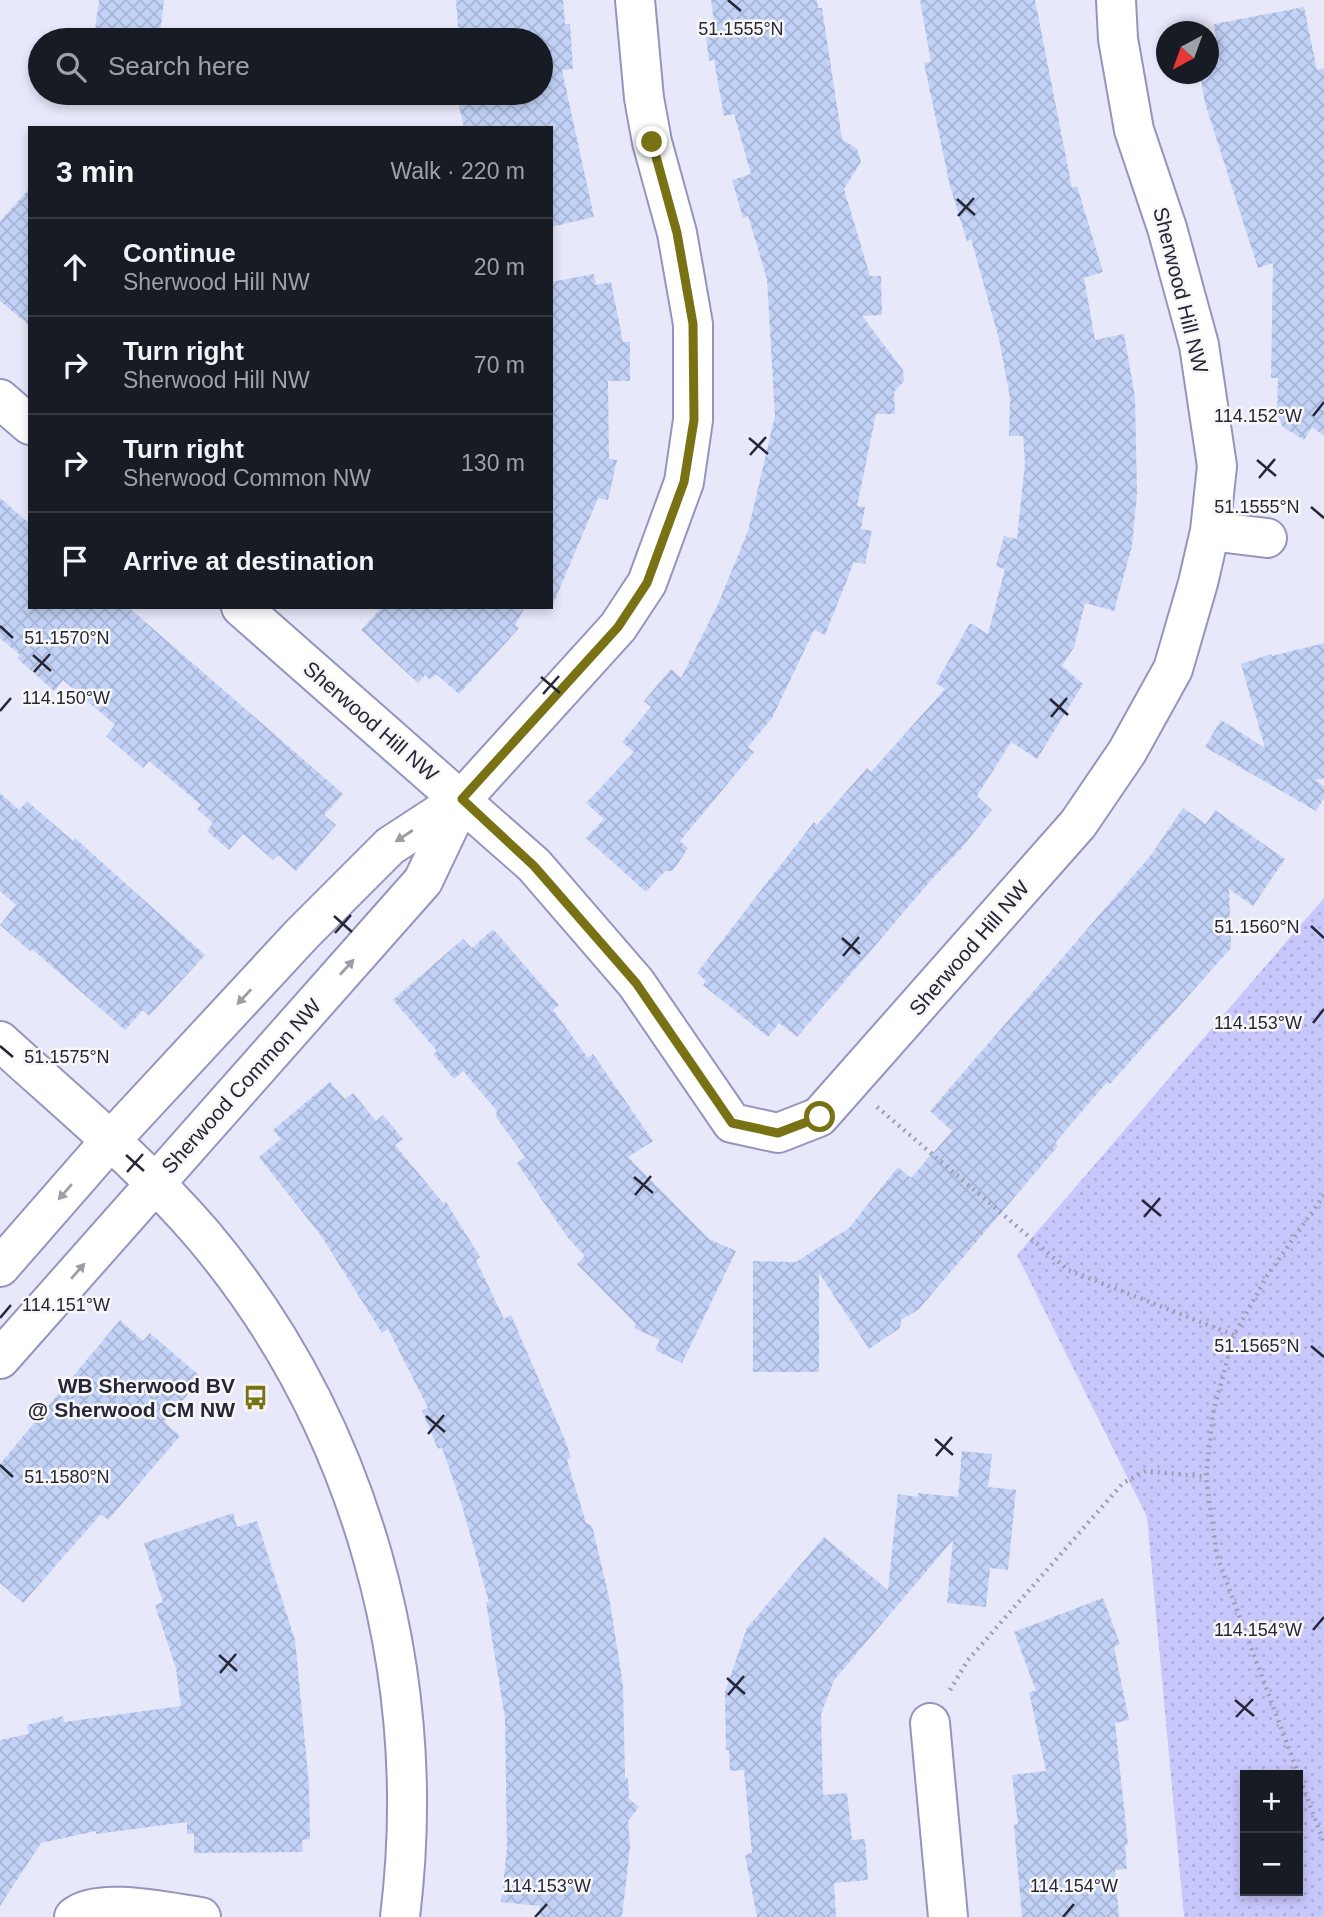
<!DOCTYPE html>
<html lang="en">
<head>
<meta charset="utf-8">
<style>
	body { margin:0; font-family:Helvetica,sans-serif; background:#242831; color:#f1f3f6 }
	.controls { position:absolute; right:21px; bottom:21px; display:grid; overflow:hidden; border-radius:0px; box-shadow:0 4px 10px #0003 }
	.controls button { width:63px; height:63px; display:grid; place-items:center; padding:0; border:0; border-bottom:2px solid #363941; background:#171b24; color:#f1f3f6; font:35px sans-serif }
	.compass { position:absolute; left:1156px; top:21px; width:63px; height:63px; border-radius:50%; background:#171b24; box-shadow:0 4px 10px #0003; rotate:221deg }
	.stop { position:absolute; width:21px; height:21px; margin:-16px; border:5px solid #787214; border-radius:50%; background:#fff }
	.stop.end { background:#787214; border-color:#fff; box-shadow:0 2px 7px #0008 }
	.list { margin:0; padding:0; list-style:none }
	h2 { display:flex; justify-content:space-between; align-items:center; height:91px; margin:0; padding:0 28px; font-size:30px }
	h2 small { font-size:23px; font-weight:400; color:#9ea1a6 }
	.list li { display:grid; grid-template-columns:46px 1fr auto; gap:21px; align-items:center; box-sizing:border-box; height:98px; padding:0 28px; border-top:2px solid #363941 }
	.list b { display:block; font-size:26px; white-space:nowrap }
	.list p { margin:0; font-size:23px; white-space:nowrap; color:#9ea1a6 }
	.list em { font-size:23px; font-style:normal; color:#9ea1a6 }
	.icon { flex:none; width:38px; height:38px; fill:none; stroke:currentColor; stroke-width:2; stroke-linecap:round; stroke-linejoin:round }
	.map { position:relative; flex:none; width:1324px; height:1917px; overflow:hidden }
	.search { position:absolute; background:#171b24; box-shadow:0 4px 10px #0003; left:28px; top:28px; width:525px; height:77px; display:flex; align-items:center; gap:18px; box-sizing:border-box; padding:0 24px; border-radius:38px; color:#9ea1a6; font-size:26px }
	.panel { position:absolute; background:#171b24; box-shadow:0 4px 10px #0003; left:28px; top:126px; width:525px; height:483px; border-radius:0px }
	.map>svg:first-child { display:block }
</style>
</head>
<body>
<div class="map">
<svg width="1324" height="1917" viewBox="0 0 1324 1917">
	<defs>
		<pattern id="grass-dots" width="8" height="8" patternUnits="userSpaceOnUse" patternTransform="scale(1.75)"><rect width="8" height="8" fill="#c8c7fc"/><path d="M2 2h.1M6 6h.1" fill="none" stroke="#acabd9" stroke-width="1.8" stroke-linecap="round"/></pattern>
		<pattern id="building-cross-hatch" width="8" height="8" patternUnits="userSpaceOnUse" patternTransform="scale(1.75)"><rect width="8" height="8" fill="#c2d2f6"/><path d="M0 0l8 8M0 8l8-8" fill="none" stroke="#a7b4d4"/></pattern>
	</defs>
	<rect width="100%" height="100%" fill="#e8e8fb"/>
	<!-- grass -->
	<path fill="url(#grass-dots)" fill-rule="evenodd" d="M1324,898V1917H1184L1147,1517L1017,1255ZM1245,1775H1298V1891H1245Z"/>
	<!-- building -->
	<path fill="url(#building-cross-hatch)" d="M99,0H164L160,35L95,29Z
		M456,0H563L565,24H570L573,69L562,70L594,217L551,227V128H464L456,93H541V40H459Z
		M711,0H817L818,8H822L842,139L857,149L861,162L844,189L870,276H881L882,315L862,316L903,370L904,381L894,392L895,414H876L857,506L865,507L861,529L872,531L865,564L854,562L825,635L814,630L772,718L748,747L754,752L680,841L688,848L679,862L672,871H665L646,892L586,838L604,819L586,803L634,752L622,742L651,707L644,701L671,669L681,678L718,604L748,531L775,416L767,279L748,216L743,218L732,180L751,174L734,114L724,116L714,60L709,61L704,22L714,21Z
		M920,0H1035L1072,188L1077,186L1103,272L1084,278L1095,340L1124,334L1135,397L1137,494L1132,546L1114,611L1085,603L1074,647L1062,666L1083,684L1037,759L1011,742L977,796L992,810L960,850L932,879L797,1037L779,1023L768,1037L703,985L706,981L697,973L814,822L817,825L867,768L871,772L945,689L936,683L970,623L988,634L1005,569L996,566L1004,536L1017,539L1025,463L1023,436H1009L1010,398L999,339L971,239L967,241L950,186L924,63L931,62Z
		M1304,7L1317,70L1324,68V436L1312,427L1304,440L1283,427L1277,414L1278,378H1271L1273,263L1258,268L1205,103L1200,74H1208V45L1217,44L1214,24Z
		M30,188V326L0,301V221Z
		M594,274L596,285L611,282L623,342H630V381H608L609,459L617,460L608,500L598,498L551,609V282Z
		M0,498L30,524V607H128L343,794L324,815L336,825L296,871L278,855L273,860L243,834L229,850L207,831L213,823L197,809L201,805L149,761L143,768L106,736L115,725L63,680L54,691L17,658L20,655L0,638Z
		M382,607H525L515,625L519,628L459,694L436,674L430,680L425,675L418,683L361,630Z
		M1324,643V778L1315,780L1324,786V798L1316,811L1205,747L1221,720L1265,748L1241,664L1271,654L1272,656Z
		M0,793L19,810L27,801L73,841L75,838L205,955L149,1016L143,1010L125,1030L32,949L30,951L0,925L16,905L0,891Z
		M1183,808L1206,824L1215,810L1285,859L1253,906L1229,889L1231,948L1110,1084L1107,1082L1055,1143L1058,1146L919,1309L901,1320L900,1328L869,1349L819,1273V1372H753V1261L796,1262L849,1228L898,1167L911,1178L952,1131L930,1111L1151,855Z
		M493,929L559,1005L553,1010L588,1058L593,1054L653,1141L628,1157L709,1239L736,1251L682,1363L655,1350L660,1340L634,1328L636,1324L577,1264L585,1256L568,1238L517,1163L525,1157L496,1117L497,1111L463,1071L454,1079L433,1054L437,1051L393,1000L463,939L472,948Z
		M330,1082L345,1099L353,1093L376,1121L383,1115L403,1139L395,1145L443,1203L446,1202L480,1257L476,1260L504,1319L511,1315L565,1440L571,1458L567,1460L586,1523L592,1526L609,1597L623,1685L625,1778H628L629,1799L639,1807L628,1821L630,1847L622,1917H539L540,1906L501,1902L507,1849L505,1718L486,1602H489L463,1509L442,1447L438,1449L422,1411L428,1408L388,1329L382,1333L322,1237L259,1157L281,1139L273,1130Z
		M120,1320L143,1341L150,1333L202,1378L164,1422L180,1436L108,1520L101,1514L23,1603L0,1583V1464Z
		M962,1451L992,1454L988,1487L1016,1490L1008,1570L990,1568L986,1607L947,1603L953,1540L834,1680L821,1714L823,1795L847,1793L852,1840L865,1839L868,1880L834,1883L836,1917H757L745,1855L752,1853L744,1770L730,1771L729,1750H726L725,1692L747,1628L824,1537L888,1590L898,1494L917,1497L918,1493L958,1497Z
		M233,1513L237,1527L257,1521L295,1640L309,1785L310,1839L302,1840L303,1852L194,1853V1834H187V1822L96,1834V1831L41,1843L0,1906V1740L29,1734L27,1725L63,1716L64,1722L181,1706L176,1668L155,1605L163,1602L144,1543Z
		M1103,1598L1120,1644L1114,1647L1129,1720L1115,1723L1128,1845L1125,1846L1127,1869L1115,1870L1119,1917H1022L1014,1825L1018,1824L1012,1775L1046,1771L1029,1692L1036,1691L1014,1632Z"/>
	<g fill="none" stroke-linecap="round" stroke-linejoin="round">
		<defs>
			<path id="street" d="M0,399L30,425
				M1210,531L1267,538
				M241,607L534,865L636,983L732,1123L778,1133L819,1117L1078,824L1127,752L1173,669L1198,583L1210,531L1217,466L1199,345L1167,228L1134,130L1118,39L1116,0
				M0,1267L110,1141L302,934L390,846L462,799L618,627L647,583L684,482L693,420V324L677,233L652,142L644,98L635,0
				M0,1359L423,881L462,799
				M930,1723L948,1917
				M74,1917C98,1896 170,1913 201,1917"/>
			<path id="secondary" d="M0,1041C69,1104 142,1164 203,1235C362,1424 430,1674 400,1917"/>
		</defs>
		<!-- street casing -->
		<use href="#street" stroke="#9594bf" stroke-width="42"/>
		<!-- secondary casing -->
		<use href="#secondary" stroke="#9594bf" stroke-width="42"/>
		<!-- path -->
		<path stroke="#9f9fb1" stroke-width="4.5" stroke-dasharray="2 5" stroke-linecap="butt" d="M877,1107L1068,1270L1234,1335
			M1324,1195L1267,1276L1234,1335L1213,1413L1206,1477L1217,1556L1324,1843
			M950,1690L968,1660L1123,1483L1146,1471L1206,1477"/>
		<!-- street -->
		<use href="#street" stroke="#fff" stroke-width="38"/>
		<!-- secondary -->
		<use href="#secondary" stroke="#fff" stroke-width="38"/>
	</g>
	<!-- one-way arrows -->
	<defs><path id="oneway-solid" d="M-6-.8H1V-3.2L6.5 0L1 3.2V.8H-6Z" transform="scale(1.75)"/></defs>
	<g fill="#9d9da5">
		<use href="#oneway-solid" transform="translate(404 836) rotate(147)"/>
		<use href="#oneway-solid" transform="translate(347 967) rotate(-48)"/>
		<use href="#oneway-solid" transform="translate(244 997) rotate(133)"/>
		<use href="#oneway-solid" transform="translate(65 1192) rotate(131)"/>
		<use href="#oneway-solid" transform="translate(78 1271) rotate(-49)"/>
	</g>
	<g fill="none" stroke-linecap="round" stroke-linejoin="round">
		<!-- route -->
		<path stroke="#787214" stroke-width="9" d="M652,142L677,233L693,324L694,420L684,482L647,583L618,627L462,799L534,866L636,983L732,1123L778,1133L820,1117"/>
	</g>
	<!-- ticks -->
	<path fill="none" stroke="#262637" stroke-width="2.5" d="M728,0L741,11M957,199L975,215M958,216L974,198M1313,416L1324,402M749,438L768,454M750,455L766,437M1257,460L1276,476M1259,478L1275,459M1311,507L1324,518M0,626L13,638M33,655L51,671M34,672L50,654M541,677L560,693M543,694L559,676M1050,699L1068,715M0,711L11,698M1051,717L1067,698M334,916L352,932M1311,926L1324,938M335,933L351,915M842,938L860,954M843,956L859,937M1313,1023L1324,1009M0,1046L13,1057M126,1155L144,1171M127,1172L143,1154M634,1177L653,1193M635,1195L651,1176M1142,1200L1161,1216M1144,1217L1160,1198M0,1318L11,1305M1311,1346L1324,1357M426,1416L445,1432M428,1434L444,1415M935,1439L953,1455M936,1456L952,1437M0,1465L13,1477M1313,1630L1324,1617M219,1655L237,1671M220,1673L236,1654M727,1678L745,1694M728,1695L744,1676M1235,1700L1254,1716M1236,1717L1253,1699M535,1917L547,1904M1063,1917L1074,1904"/>
	<!-- icons -->
	<defs>
		<symbol id="bus-bare" viewBox="-9 -9 18 18"><path d="M-5-6H5V4H4V6H2V4H-2V6H-4V4H-5ZM-3.5-4V0h7V-4ZM-3.5 1.2v1.5H-2V1.2ZM2 1.2v1.5H3.5V1.2Z" fill="#787214" stroke="#f7f7f7" stroke-width="2.5" paint-order="stroke"/></symbol>
	</defs>
	<g fill-rule="evenodd">
		<use href="#bus-bare" x="238" y="1380" width="35" height="35"/>
	</g>
	<g text-anchor="middle" dominant-baseline="central" stroke-width="5" stroke-linejoin="round" paint-order="stroke">
		<!-- street labels -->
		<g font-size="21" fill="#262637" stroke="#f7f7f7">
			<text transform="translate(1181 290) rotate(76)">Sherwood Hill NW</text>
			<text transform="translate(371 721) rotate(41)">Sherwood Hill NW</text>
			<text transform="translate(969 948) rotate(-49)">Sherwood Hill NW</text>
			<text transform="translate(241 1086) rotate(-48)">Sherwood Common NW</text>
		</g>
		<!-- poi labels -->
		<g font-size="21" font-weight="bold" fill="#262637" stroke="#f7f7f7" text-anchor="end">
			<text x="235" y="1385">WB Sherwood BV<tspan x="235" dy="24">@ Sherwood CM NW</tspan></text>
		</g>
	</g>
	<g font-size="18" text-anchor="middle" fill="#262637" stroke="#f7f7f7" stroke-width="5" stroke-linejoin="round" paint-order="stroke">
		<text x="741" y="35">51.1555°N</text>
		<text x="1258" y="422">114.152°W</text>
		<text x="1257" y="513">51.1555°N</text>
		<text x="67" y="644">51.1570°N</text>
		<text x="66" y="704">114.150°W</text>
		<text x="1257" y="933">51.1560°N</text>
		<text x="1258" y="1029">114.153°W</text>
		<text x="67" y="1063">51.1575°N</text>
		<text x="66" y="1311">114.151°W</text>
		<text x="1257" y="1352">51.1565°N</text>
		<text x="67" y="1483">51.1580°N</text>
		<text x="1258" y="1636">114.154°W</text>
		<text x="547" y="1892">114.153°W</text>
		<text x="1074" y="1892">114.154°W</text>
	</g>
</svg>
<div class="controls">
<button>+</button>
<button>−</button>
</div>
<svg class="compass" viewBox="-18 -18 36 36"><path d="M0-13l5 13h-10z" fill="#e53935"/><path d="M0 13l5-13h-10z" fill="#9ea1a6"/></svg>
<div class="stop" style="left:820px;top:1117px"></div>
<div class="stop end" style="left:652px;top:142px"></div>
<div class="search"><svg class="icon" aria-label="search" viewBox="0 0 24 24"><circle cx="10" cy="10" r="6"/><path d="M15 15l6 6"/></svg>Search here</div>
<section class="panel">
<h2>3 min<small>Walk · 220 m</small></h2>
<ul class="list">
<li><svg class="icon" aria-label="ahead" viewBox="0 0 24 24"><path d="M12 20V5M6 11l6-6 6 6"/></svg><div><b>Continue</b><p>Sherwood Hill NW</p></div><em>20 m</em></li>
<li><svg class="icon" aria-label="right" viewBox="0 0 24 24"><path d="M7 20v-9h11M14 6l5 5-5 5"/></svg><div><b>Turn right</b><p>Sherwood Hill NW</p></div><em>70 m</em></li>
<li><svg class="icon" aria-label="right" viewBox="0 0 24 24"><path d="M7 20v-9h11M14 6l5 5-5 5"/></svg><div><b>Turn right</b><p>Sherwood Common NW</p></div><em>130 m</em></li>
<li><svg class="icon" aria-label="arrive" viewBox="0 0 24 24"><path d="M6 21V4h12l-3 4 3 4H6"/></svg><div><b>Arrive at destination</b></div></li>
</ul>
</section>
</div>
</body>
</html>
